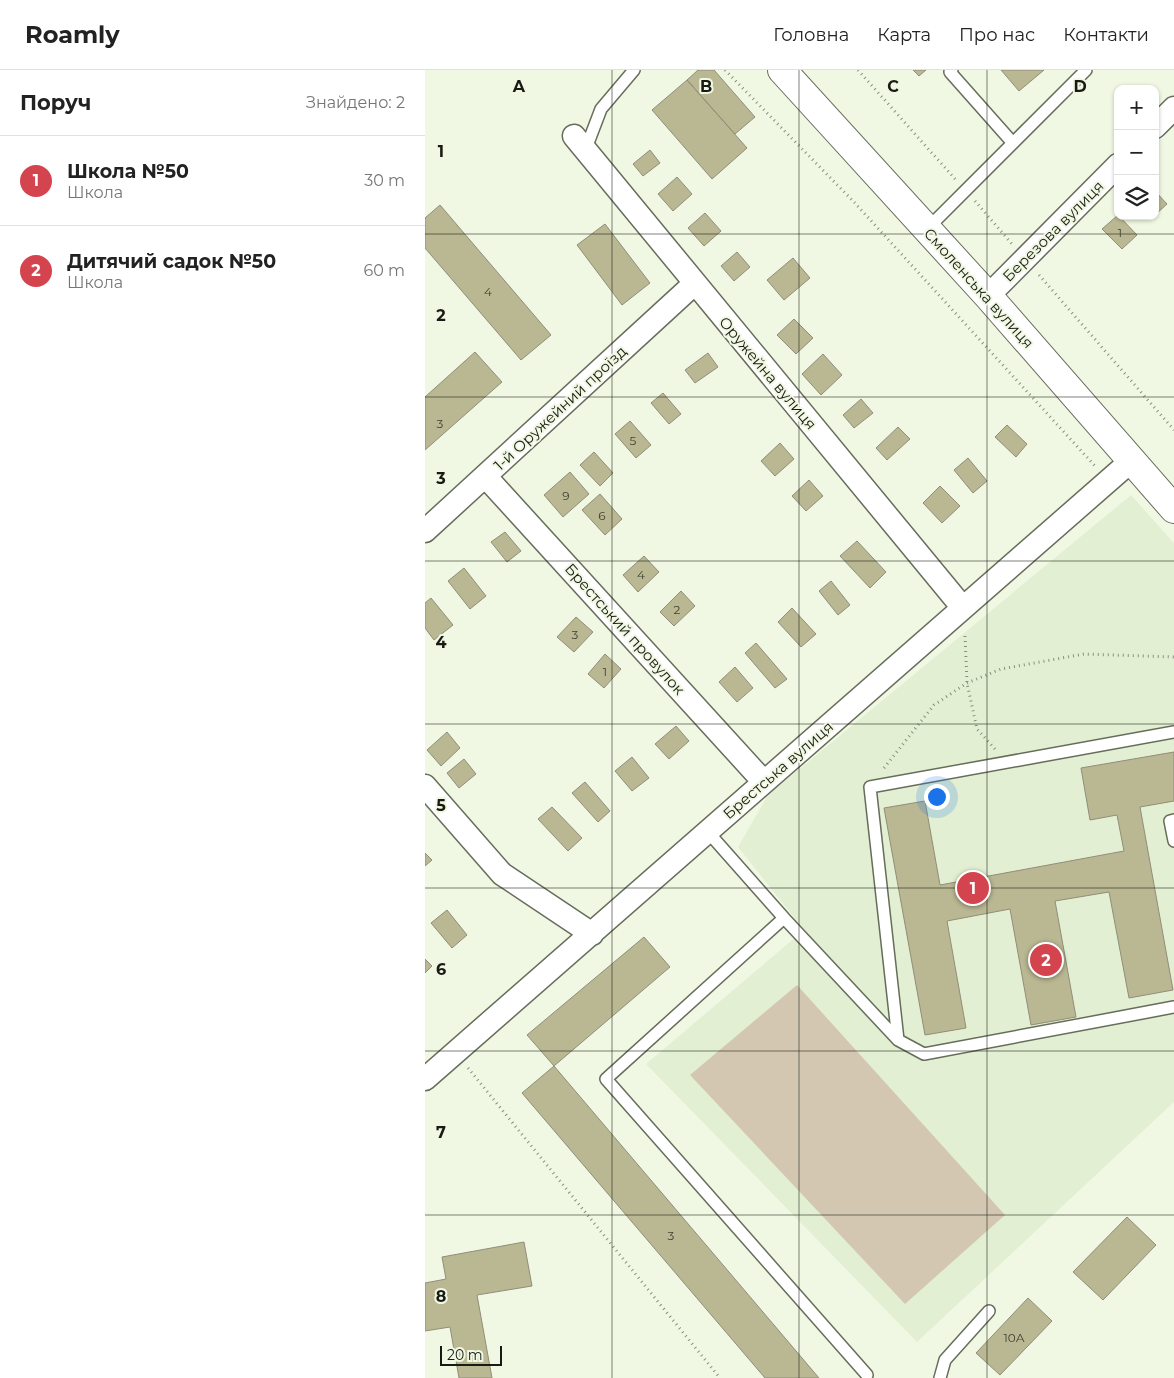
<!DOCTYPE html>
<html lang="uk">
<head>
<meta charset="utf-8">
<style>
	body { margin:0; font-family:Montserrat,sans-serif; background:#f2f2f2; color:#222 }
	.controls { position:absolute; right:15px; top:15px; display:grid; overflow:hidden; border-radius:10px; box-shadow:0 1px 4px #0004 }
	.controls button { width:45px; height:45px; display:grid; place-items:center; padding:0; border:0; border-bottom:1px solid #e0e0e0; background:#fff; color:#222; font:25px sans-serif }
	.scale { position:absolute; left:15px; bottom:12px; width:62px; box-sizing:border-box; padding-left:5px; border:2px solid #181b13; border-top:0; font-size:14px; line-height:18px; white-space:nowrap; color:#181b13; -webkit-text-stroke:4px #f0f8e3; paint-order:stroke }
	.you { position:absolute; left:511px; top:726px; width:18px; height:18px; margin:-12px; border:4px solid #fff; border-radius:50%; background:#1a73e8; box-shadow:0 0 0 8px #1a73e833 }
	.badge { display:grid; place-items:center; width:32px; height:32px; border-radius:50%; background:#d4444f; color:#fff; font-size:16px; font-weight:700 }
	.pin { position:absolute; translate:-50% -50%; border:2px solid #fff; box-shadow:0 1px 5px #0006 }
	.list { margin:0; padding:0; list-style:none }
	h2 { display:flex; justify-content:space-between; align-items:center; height:65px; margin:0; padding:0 20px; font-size:21px }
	h2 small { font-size:16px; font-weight:400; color:#767676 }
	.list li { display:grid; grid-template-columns:32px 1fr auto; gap:15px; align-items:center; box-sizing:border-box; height:90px; padding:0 20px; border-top:1px solid #e0e0e0 }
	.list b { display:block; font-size:19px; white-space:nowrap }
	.list p { margin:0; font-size:16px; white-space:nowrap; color:#767676 }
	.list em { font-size:16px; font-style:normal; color:#767676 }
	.icon { flex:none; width:28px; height:28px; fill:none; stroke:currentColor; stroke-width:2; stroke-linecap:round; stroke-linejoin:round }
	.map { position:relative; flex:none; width:749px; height:1308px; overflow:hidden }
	header { display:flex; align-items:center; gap:30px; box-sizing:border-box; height:70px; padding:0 25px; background:#fff; border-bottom:1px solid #e0e0e0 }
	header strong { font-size:24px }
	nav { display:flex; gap:28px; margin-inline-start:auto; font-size:18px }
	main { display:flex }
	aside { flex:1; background:#fff }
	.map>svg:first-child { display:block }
</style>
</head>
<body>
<header>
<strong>Roamly</strong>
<nav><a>Головна</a><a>Карта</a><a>Про нас</a><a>Контакти</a></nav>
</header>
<main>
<aside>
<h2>Поруч<small>Знайдено: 2</small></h2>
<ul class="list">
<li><span class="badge">1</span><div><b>Школа №50</b><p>Школа</p></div><em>30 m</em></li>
<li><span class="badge">2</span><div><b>Дитячий садок №50</b><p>Школа</p></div><em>60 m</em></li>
</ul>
</aside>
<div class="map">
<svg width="749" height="1308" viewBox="0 0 749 1308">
	<rect width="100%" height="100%" fill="#f0f8e3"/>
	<!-- built -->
	<path fill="#e3efd2" d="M706,425L749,473V1032L492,1272L221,994L379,860L313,777L343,725Z"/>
	<!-- green -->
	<path fill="#d3c7b1" d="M372,915L580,1145L480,1234L265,1005Z"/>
	<!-- building -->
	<path fill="#bab793" stroke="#908e7a" d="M273,0H289L330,47L310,64L262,10Z
		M488,0H501L494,6Z
		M576,0H619L594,21Z
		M262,10L322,78L287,109L227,40Z
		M225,80L235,93L218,106L208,94Z
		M252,107L267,124L248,141L233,124Z
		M730,121L742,134L730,145Z
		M15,135L126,265L96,290L0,178V148Z
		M280,143L296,161L279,176L263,158Z
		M693,145L712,165L697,179L677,159Z
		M180,154L225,213L197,235L152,175Z
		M312,182L325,197L309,211L296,196Z
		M368,188L385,208L359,230L342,210Z
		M369,249L388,268L371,284L352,265Z
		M50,282L77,312L0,380V327Z
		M283,283L293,297L270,313L260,300Z
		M398,284L417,305L396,325L377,304Z
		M238,323L256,344L244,354L226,333Z
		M436,329L448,343L429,358L418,345Z
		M205,351L226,375L211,388L190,364Z
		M582,355L602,374L591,387L570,367Z
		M473,357L485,369L462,390L451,378Z
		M355,373L369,389L350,406L336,391Z
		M169,382L188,403L175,416L155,395Z
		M543,388L562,411L548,423L529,400Z
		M145,402L164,424L138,447L119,425Z
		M384,410L398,426L381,441L367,426Z
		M515,416L535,436L517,453L498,433Z
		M175,424L197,449L180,465L157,440Z
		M80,462L96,481L82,492L66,472Z
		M432,471L461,502L445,518L415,486Z
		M219,486L234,502L213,522L198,505Z
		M39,498L61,526L45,539L23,511Z
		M406,511L425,535L413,545L394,521Z
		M256,521L270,536L249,556L235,542Z
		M6,528L28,555L9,570L0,558V533Z
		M367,538L391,564L376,577L353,552Z
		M151,547L168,562L149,582L132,567Z
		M331,573L362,609L350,618L320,583Z
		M180,584L196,599L179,618L163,604Z
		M310,597L328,618L312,632L294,612Z
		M251,656L264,671L244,689L230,674Z
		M22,662L35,678L16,696L2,680Z
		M749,682V731L715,737L748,920L704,928L684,822L630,831L651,947L606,955L585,839L522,851L541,958L500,965L459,738L500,731L515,815L699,781L692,745L665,750L656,698Z
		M207,687L224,708L207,721L190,701Z
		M39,689L51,704L34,718L22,703Z
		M160,712L185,741L173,752L147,723Z
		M127,737L157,768L143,781L113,749Z
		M0,783L7,790L0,796Z
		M22,840L42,865L27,878L6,853Z
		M219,867L245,897L129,996L102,965Z
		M0,889L7,896L0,903Z
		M129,996L394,1308H340L97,1023Z
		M702,1147L731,1175L678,1230L648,1202Z
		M99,1172L107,1216L52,1225L67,1308H34L25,1257L0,1261V1213L21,1209L17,1187Z
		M603,1228L627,1251L575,1305L551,1283Z"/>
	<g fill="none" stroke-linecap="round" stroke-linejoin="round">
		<defs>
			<path id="service" d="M527,0L525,2L587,72
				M160,81L176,39L209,0
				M502,159L661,0
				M749,750L745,751L749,771
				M283,762L359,848L181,1009L442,1305
				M359,848L473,970L499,984L749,937
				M473,970L445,717L749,662
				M515,1308L520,1290L564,1241"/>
			<path id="minor" d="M730,57L749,38
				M149,66L538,538
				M563,226L693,95
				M61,407L339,712
				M0,461L269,214
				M0,716L77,804L167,864
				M0,1009L706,391"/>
			<path id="tertiary" d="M357,0L563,226L749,439"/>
		</defs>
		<!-- service casing -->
		<use href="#service" stroke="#666d5b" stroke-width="14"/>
		<!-- minor casing -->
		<use href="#minor" stroke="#666d5b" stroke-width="25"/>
		<!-- tertiary casing -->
		<use href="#tertiary" stroke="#666d5b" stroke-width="30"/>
		<!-- path -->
		<path stroke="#898f80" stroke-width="3" stroke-dasharray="1 4" stroke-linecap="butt" d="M300,0L428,131L670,396
			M433,0L531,110
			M550,131L587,174
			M614,205L749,360
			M540,566L542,613L552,659L570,679
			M459,698L509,635L542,613L576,599L659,584L749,587
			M43,998L295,1308"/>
		<!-- service -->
		<use href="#service" stroke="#fff" stroke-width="11"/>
		<!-- minor -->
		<use href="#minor" stroke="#fff" stroke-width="22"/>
		<!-- tertiary -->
		<use href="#tertiary" stroke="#fff" stroke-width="28"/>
	</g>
	<!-- grid -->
	<path fill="none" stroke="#181b13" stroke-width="1" stroke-opacity="0.55" d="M187,0V1308M374,0V1308M562,0V1308M0,164H749M0,327H749M0,491H749M0,654H749M0,818H749M0,981H749M0,1145H749"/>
	<g text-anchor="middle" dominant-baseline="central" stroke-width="4" stroke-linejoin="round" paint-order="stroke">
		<!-- number labels -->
		<g font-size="12" fill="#404233">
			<text x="695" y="162">1</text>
			<text x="63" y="221">4</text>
			<text x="15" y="353">3</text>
			<text x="208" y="370">5</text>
			<text x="141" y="425">9</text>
			<text x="177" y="445">6</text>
			<text x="216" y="504">4</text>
			<text x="252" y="539">2</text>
			<text x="150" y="564">3</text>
			<text x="180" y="601">1</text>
			<text x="246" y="1165">3</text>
			<text x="589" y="1267">10А</text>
		</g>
		<!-- street labels -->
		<g font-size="15" fill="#181b13" stroke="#f0f8e3">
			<text transform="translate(628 161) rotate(-45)">Березова вулиця</text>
			<text transform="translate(554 218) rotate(48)">Смоленська вулиця</text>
			<text transform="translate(343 303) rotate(50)">Оружейна вулиця</text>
			<text transform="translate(135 338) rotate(-43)">1-й Оружейний проїзд</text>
			<text transform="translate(200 559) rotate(48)">Брестський провулок</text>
			<text transform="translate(353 700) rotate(-41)">Брестська вулиця</text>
		</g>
	</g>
	<g font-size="16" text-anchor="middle" font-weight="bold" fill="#181b13" stroke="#f0f8e3" stroke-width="4" stroke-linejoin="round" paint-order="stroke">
		<text x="94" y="22">A</text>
		<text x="281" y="22">B</text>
		<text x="468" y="22">C</text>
		<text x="655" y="22">D</text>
		<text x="16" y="87">1</text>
		<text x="16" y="251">2</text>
		<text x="16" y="414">3</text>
		<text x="16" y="578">4</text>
		<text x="16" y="741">5</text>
		<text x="16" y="905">6</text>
		<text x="16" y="1068">7</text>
		<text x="16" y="1232">8</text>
	</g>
</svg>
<div class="controls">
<button>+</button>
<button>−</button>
<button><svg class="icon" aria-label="layers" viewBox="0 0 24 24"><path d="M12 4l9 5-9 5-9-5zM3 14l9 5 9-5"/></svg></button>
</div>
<div class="scale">20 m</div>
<div class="you"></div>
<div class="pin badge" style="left:548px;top:818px">1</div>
<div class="pin badge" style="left:621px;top:890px">2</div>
</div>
</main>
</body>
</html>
